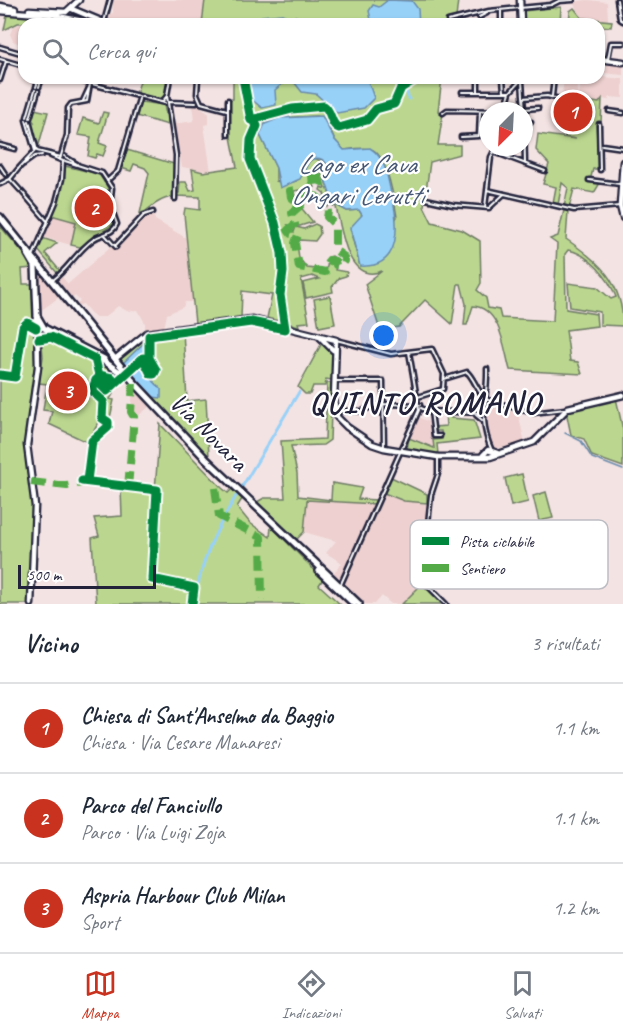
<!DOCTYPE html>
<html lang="it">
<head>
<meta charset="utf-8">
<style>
	body { margin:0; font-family:Caveat,sans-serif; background:#f2f2f3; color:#1f2937 }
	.compass { position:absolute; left:479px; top:102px; width:54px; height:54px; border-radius:50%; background:#fff; box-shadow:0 2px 4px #0004; rotate:204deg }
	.scale { position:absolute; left:18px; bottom:15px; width:138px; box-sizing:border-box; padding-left:6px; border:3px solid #22223b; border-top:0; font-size:16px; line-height:21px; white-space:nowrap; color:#22223b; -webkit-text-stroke:4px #fff; paint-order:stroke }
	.you { position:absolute; left:384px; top:336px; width:21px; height:21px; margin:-15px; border:4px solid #fff; border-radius:50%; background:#1a73e8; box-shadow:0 0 0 9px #1a73e833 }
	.badge { display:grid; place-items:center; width:39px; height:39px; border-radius:50%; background:#c8321e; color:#fff; font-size:20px; font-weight:700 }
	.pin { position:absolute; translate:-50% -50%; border:3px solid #fff; box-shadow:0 2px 6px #0006 }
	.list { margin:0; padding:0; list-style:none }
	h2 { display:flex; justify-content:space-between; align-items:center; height:78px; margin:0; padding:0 24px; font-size:26px }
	h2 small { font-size:20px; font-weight:400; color:#747a83 }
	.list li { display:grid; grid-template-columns:39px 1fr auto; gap:18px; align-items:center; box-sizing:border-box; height:90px; padding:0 24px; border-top:2px solid #e0e1e3 }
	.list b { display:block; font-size:22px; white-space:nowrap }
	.list p { margin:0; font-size:20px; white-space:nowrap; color:#747a83 }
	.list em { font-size:20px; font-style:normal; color:#747a83 }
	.icon { flex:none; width:33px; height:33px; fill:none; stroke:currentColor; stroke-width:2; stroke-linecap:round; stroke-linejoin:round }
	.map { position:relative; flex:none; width:623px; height:604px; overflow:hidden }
	.search { position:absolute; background:#fff; box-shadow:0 2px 4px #0004; left:18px; right:18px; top:18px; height:66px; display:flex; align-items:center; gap:15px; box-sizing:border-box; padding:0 21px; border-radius:18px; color:#747a83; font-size:22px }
	.sheet { height:348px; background:#fff }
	nav { display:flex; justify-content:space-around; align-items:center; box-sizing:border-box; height:84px; border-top:2px solid #e0e1e3; background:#fff; font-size:16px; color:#747a83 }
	nav a { display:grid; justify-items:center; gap:3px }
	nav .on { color:#c8321e }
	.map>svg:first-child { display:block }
</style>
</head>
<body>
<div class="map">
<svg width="623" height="604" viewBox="0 0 623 604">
	<rect width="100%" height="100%" fill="#f4e3e3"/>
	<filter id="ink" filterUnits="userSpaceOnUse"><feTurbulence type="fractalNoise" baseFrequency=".0167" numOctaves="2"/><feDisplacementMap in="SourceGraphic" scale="12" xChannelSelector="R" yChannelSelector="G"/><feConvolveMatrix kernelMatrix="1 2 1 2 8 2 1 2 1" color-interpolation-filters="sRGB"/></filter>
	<g filter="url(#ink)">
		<!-- built -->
		<path fill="#edd0cf" d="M113,0H205L202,24L110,21L109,14L113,13Z
			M587,0L607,2L608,20L582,18L573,2Z
			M20,24L24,25V43L20,44L13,41L10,34L13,27Z
			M599,61L623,63V75L604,73L603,77L623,79V98L609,97V100L602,99L599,103L579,99L580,84H586L587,78H599Z
			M564,78H578L577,99L562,96Z
			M192,104L201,107L209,114V124L204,125L211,172L182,167L174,124L194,121Z
			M153,213L155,220L186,238L193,302H185L183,307L167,314L164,328L145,330V323L138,310L127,311L118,306L105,317H94L83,304L76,306L80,301L75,296L71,299L57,280L62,277L68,284L110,247H116L144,217Z
			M51,215L77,222L71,245L43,237Z
			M37,264L62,295L39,312Z
			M133,387L150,406L137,417L131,411Z
			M490,402L517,409L525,443L493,449L486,429L485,416L487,404Z
			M418,417L431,423L434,449L409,438Z
			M384,493L404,501L431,504L425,581L402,604H391L382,596L375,604H361L331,576L342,563L326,553L336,541L304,532L306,500L375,504Z"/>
		<!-- green -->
		<path fill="#bbd78f" stroke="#6e7c65" stroke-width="1.5" fill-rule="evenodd" d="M205,0H458L456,18L449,20L448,24H202Z
			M561,7L560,23L564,24H523V11Z
			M574,8L582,18L612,21L611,27L599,26V24H569L570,11Z
			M7,15L32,17L38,22L18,23L4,30Z
			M141,78H167L164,97L156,99L136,94Z
			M233,78H442L438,111L443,113L438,145H460V154L430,162L424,206L432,222L462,230L480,241L481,283L477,290L486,298L488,308L499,310L501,318L553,321L557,244L550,239L558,236L564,210L568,212L566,239C600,262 623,283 623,326L600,325V312L570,307L568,283L597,287L611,299L616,297C609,278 588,253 568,250L565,254L566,309L596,314L597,326L566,330L570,361L578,362L582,374L510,370C504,349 501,308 473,306L467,325H464L466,304L461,284H458L452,324L425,300L399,327L380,330L365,284L382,271C347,285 342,230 336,207L329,204L328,207L324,193L320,190L321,187L325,189L320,167L315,166L310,180L315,187L307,189L306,199L299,190L294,191L295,197L289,193L313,222L300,226L288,225L294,232L296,227L304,229L315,224L319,226L320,234L315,241L300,240L297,243L299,258L307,268L324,270L327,267L328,257L332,256L338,260L335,270L347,272L346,276L339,278L332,287L333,292L306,298L303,283L319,279L312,276L301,279L309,322L298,323L299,326L267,318L272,295L242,291L241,318L195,323L184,214L185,208L200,210V197L177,196V193H179L180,182H186L190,191L195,190L192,169L203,172L237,167L229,127V100L233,99ZM316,116L326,119L334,139L344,150C353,149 365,146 373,150C387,157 395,202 397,217L360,266L352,237L362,215L359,210L347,211L332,203L325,179L326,163L314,158L306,164L296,181L285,184L276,181V168L260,135L265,124L280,118ZM250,151C255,158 253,166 257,173C267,192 276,216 278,238L254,171Z
			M602,99L601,124L596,125L599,169H593L590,181L600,183L594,193L574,189L569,208L564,207L568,188L562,183L558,205L553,203L556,187L543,184L549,164L536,150L538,134L576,139L565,137L567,121L579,122L581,100L599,103Z
			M141,102L164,105L168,125L136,116Z
			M34,109L48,112L38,148L30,122H34L31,118Z
			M103,112L108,113L99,143L107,146L103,156L97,154L95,158L88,156L91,137L78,135L83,118L99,123Z
			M127,150L174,164V197C162,197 148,208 139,218L149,173L145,168L134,164L131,171L121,168Z
			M65,166L99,174L108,188L105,205L114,224L80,247L71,245L76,222L51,215L62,186Z
			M0,226L32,263L33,268L22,269L23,284H33L37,350L26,429L27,471L33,508L30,604H0Z
			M42,238L57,243L45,253L61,272L58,274L37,249Z
			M330,296L335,324L319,327L314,299Z
			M183,331L187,401L206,399L209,457L118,360L146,337Z
			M49,339L103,362L123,378L110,399L114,400L110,418L106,417L107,407L102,402L101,419L87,442L49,424L52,411L43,410L47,384L39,383L43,357L42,344Z
			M323,341L332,353V380L326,379L325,386H313L310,394H305L298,387Z
			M327,383H332L330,440L323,445L291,446L297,473L298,496L331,500L332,483L362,488L358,499L377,500L375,504L307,500L304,532L296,540L257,502L264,498H285L281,441L325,439Z
			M616,398L623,430V467L592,456L584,439L571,435L566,411Z
			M445,413L451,414V418L474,420L480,439L437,444L438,454L407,449L409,438L434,448L433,440L442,439L441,431H435L434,427L446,426Z
			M160,424L222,488L228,493L232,489L242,499L237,507L250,523L270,537L271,526L323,579L319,585L340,604H96L92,538L99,536L94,518L122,516L121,488L155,491Z
			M522,474L528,502L511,506L505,478Z
			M391,477L427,494V503L404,501L384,493Z
			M546,492L553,518L539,521L533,496Z
			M423,583L443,601L445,604H402Z"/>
		<!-- water -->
		<path fill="#98d1f8" stroke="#698bac" stroke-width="1.5" d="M388,0L412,1L418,9L419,24H372L369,11L373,5L379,7Z
			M282,14L291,18L296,16L303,24H261L262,16Z
			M247,78H367L374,98L364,108L337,113L316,94L302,92L294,82L286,81L275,90L276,105L262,108L250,98Z
			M322,116L334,139L344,150L370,148C386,158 387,176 391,193C399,222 403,269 360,266L350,228L362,215L359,210L347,211L333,203L325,179L326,163C322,158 317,157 310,160L300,179L280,188L276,168L260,135L265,124L280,118Z
			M146,341L147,347L141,355L140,367L161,389V398L152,397L123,363Z"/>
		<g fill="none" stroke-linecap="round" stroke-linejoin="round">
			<!-- stream -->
			<path stroke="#698bac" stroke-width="1.5" d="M565,433L581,441L592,458L623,470"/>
			<!-- canal -->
			<path stroke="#98d1f8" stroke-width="3" d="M402,78L409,99
				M242,487L299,392
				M195,604C199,564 216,530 236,496"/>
			<defs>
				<path id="street" d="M617,0L620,19L623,21
					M559,1L573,0
					M501,11V24
					M479,17L487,13
					M448,21L489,11L551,5L559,1
					M104,22L110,0
					M37,24H43
					M56,24V16
					M0,47L24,54
					M0,59L24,66
					M608,59L611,43H623
					M69,78L165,103
					M198,78L197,94L201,103L227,110
					M503,78L504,92
					M0,80L6,61
					M522,81L524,111
					M36,87L39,78
					M39,87L42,78
					M462,92H510
					M478,92V78
					M167,96L176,155L175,199
					M552,96L554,78
					M523,98L547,96L579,104
					M228,100V135
					M83,101L89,88
					M162,102L167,96L170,78
					M169,102L196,103
					M524,109L538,108
					M505,110L510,92L522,79
					M609,111L623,113
					M443,113L447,110L505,111
					M524,115L525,164
					M27,117L35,90
					M30,118L38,91
					M29,121L37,151L61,157
					M524,121L531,122
					M599,124L600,170
					M461,137L479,136L480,111
					M0,145L15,149
					M602,145L623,148
					M494,152L545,171
					M64,156L77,164
					M60,159L67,135L68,108L71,104L87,101L91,78
					M24,164L35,156L42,155
					M0,166L6,175
					M20,167L35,151L26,120
					M10,179L19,168
					M10,179L20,190
					M589,180L620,184
					M107,181L118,171L139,99
					M0,184L10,179
					M487,190L574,210L620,206
					M22,192L48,222
					M426,199L453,205L489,208L504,194
					M485,207L491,157L496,147
					M105,235L116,247
					M115,246L144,215L153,212
					M33,256L56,202L62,179L63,161L51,156
					M53,280C69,268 76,252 94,239C103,233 112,235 117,224L110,205L112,188L102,173L65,161
					M336,340L391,354L432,349L444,374L443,389L418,397
					M487,369C488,402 477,418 492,451
					M444,379L467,372C475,379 478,395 488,400L533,413L565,409
					M335,381H383L384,448
					M421,408L427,411L483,413
					M366,409L383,404L420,405
					M338,411H362
					M431,411L434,436H440
					M476,415L482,420
					M438,457V474L431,495L422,580L446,604
					M340,586L419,410L409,352"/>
				<path id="secondary" d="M520,0L521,24
					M0,6L15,9
					M72,9L108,24
					M29,10L66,12L79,0
					M0,11L53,15L98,24
					M599,59L623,62
					M623,162L620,206L623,218
					M320,337L333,350
					M336,340L334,400L337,417L347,427L372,444L384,448L438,457H490L534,442L568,408L623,395
					M39,341L44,336L53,335
					M115,359L147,333L252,319L336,340
					M483,455L488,450L497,453
					M31,604L35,506L27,445L38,367L37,316"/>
				<path id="primary" d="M0,217L132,380L206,459L359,604
					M28,254L35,266L37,316L44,328L104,359
					M101,359L124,375
					M319,571L354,604"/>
			</defs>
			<!-- street casing -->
			<use href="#street" stroke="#22223b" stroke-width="7"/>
			<!-- secondary casing -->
			<use href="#secondary" stroke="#22223b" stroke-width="9"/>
			<!-- primary casing -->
			<use href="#primary" stroke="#22223b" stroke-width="10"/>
			<!-- street -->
			<use href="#street" stroke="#fff" stroke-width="2"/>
			<!-- secondary -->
			<use href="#secondary" stroke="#fff" stroke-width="4.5"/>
			<!-- primary -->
			<use href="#primary" stroke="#fff" stroke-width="5"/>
			<!-- quiet -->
			<path stroke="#53aa46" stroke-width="8" stroke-dasharray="15 8" stroke-linecap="butt" d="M312,175L319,178L320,184L315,195C321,201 331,205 327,217L335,225V250L343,256L345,261L342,265H336L335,261L329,260L327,264L329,269L325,272L299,267L295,243L298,235L291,234L288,230L295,224L292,213L301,205L291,197L290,191L301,189L308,197L313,188Z
				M31,482L67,486L87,482
				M128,487L134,417L131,412L133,383
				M215,488L219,516L261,537L262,600"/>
			<defs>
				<path id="cycleway" d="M243,78L251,120L292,109L324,106C332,111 330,125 339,128L367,120L376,109L394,104L401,88L417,78
					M39,339L51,337L95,359L99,375
					M0,375L15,377L23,327L27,323L36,328
					M99,375L112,378L110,382L102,379L98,382L107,391L143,358L151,374H154L156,370L149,358V336L251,322L285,329L280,295L283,272L282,253L275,223L250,159L251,140L257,126L254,120
					M82,481L157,490L152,579L194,588L192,604
					M87,481L92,441L108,427V422L102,418L103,401L92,391L96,380"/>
			</defs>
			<!-- cycleway casing -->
			<use href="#cycleway" stroke="#fff" stroke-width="13"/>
			<!-- cycleway -->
			<use href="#cycleway" stroke="#00873e" stroke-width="9"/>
		</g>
	</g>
	<g text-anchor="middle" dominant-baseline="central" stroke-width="4.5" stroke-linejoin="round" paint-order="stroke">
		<!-- street labels -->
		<g font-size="26" fill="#22223b" stroke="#fff">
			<text transform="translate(209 432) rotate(45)">Via Novara</text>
		</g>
		<!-- water labels -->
		<g font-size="27" font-style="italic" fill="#455774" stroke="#fff">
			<text x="357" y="164">Lago ex Cava<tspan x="357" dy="31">Ongari Cerutti</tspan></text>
		</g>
		<!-- district labels -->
		<g font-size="32" font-weight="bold" letter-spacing="1.5" fill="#22223b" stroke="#fff">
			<text x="425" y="402">QUINTO ROMANO</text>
		</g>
	</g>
	<!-- legend -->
	<rect x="410" y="520" width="198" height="69" rx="9" fill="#fff" stroke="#bdbdc4" stroke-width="1.5"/>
	<rect x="422" y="537" width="27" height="8" fill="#00873e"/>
	<rect x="422" y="564" width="27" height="8" fill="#53aa46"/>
	<g font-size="16" fill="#22223b">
		<text x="460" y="547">Pista ciclabile</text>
		<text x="460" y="574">Sentiero</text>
	</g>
</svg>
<svg class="compass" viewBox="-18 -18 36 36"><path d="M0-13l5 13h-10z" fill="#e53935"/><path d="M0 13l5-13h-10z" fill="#747a83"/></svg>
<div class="scale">500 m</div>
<div class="you"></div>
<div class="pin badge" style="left:573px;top:112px">1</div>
<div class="pin badge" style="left:94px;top:208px">2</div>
<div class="pin badge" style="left:68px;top:391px">3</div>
<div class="search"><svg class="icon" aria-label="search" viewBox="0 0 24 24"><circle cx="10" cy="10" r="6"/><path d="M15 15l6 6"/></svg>Cerca qui</div>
</div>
<section class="sheet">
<h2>Vicino<small>3 risultati</small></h2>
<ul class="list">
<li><span class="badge">1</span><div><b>Chiesa di Sant'Anselmo da Baggio</b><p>Chiesa · Via Cesare Manaresi</p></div><em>1.1 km</em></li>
<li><span class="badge">2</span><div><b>Parco del Fanciullo</b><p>Parco · Via Luigi Zoja</p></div><em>1.1 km</em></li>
<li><span class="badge">3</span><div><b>Aspria Harbour Club Milan</b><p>Sport</p></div><em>1.2 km</em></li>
</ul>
</section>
<nav>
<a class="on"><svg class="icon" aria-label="map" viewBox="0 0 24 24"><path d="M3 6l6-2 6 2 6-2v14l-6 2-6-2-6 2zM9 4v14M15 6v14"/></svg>Mappa</a>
<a><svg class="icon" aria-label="directions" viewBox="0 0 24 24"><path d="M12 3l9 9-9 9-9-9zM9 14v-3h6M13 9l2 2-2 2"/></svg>Indicazioni</a>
<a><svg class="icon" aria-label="saved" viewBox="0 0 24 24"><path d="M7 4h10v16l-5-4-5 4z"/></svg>Salvati</a>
</nav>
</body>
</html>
